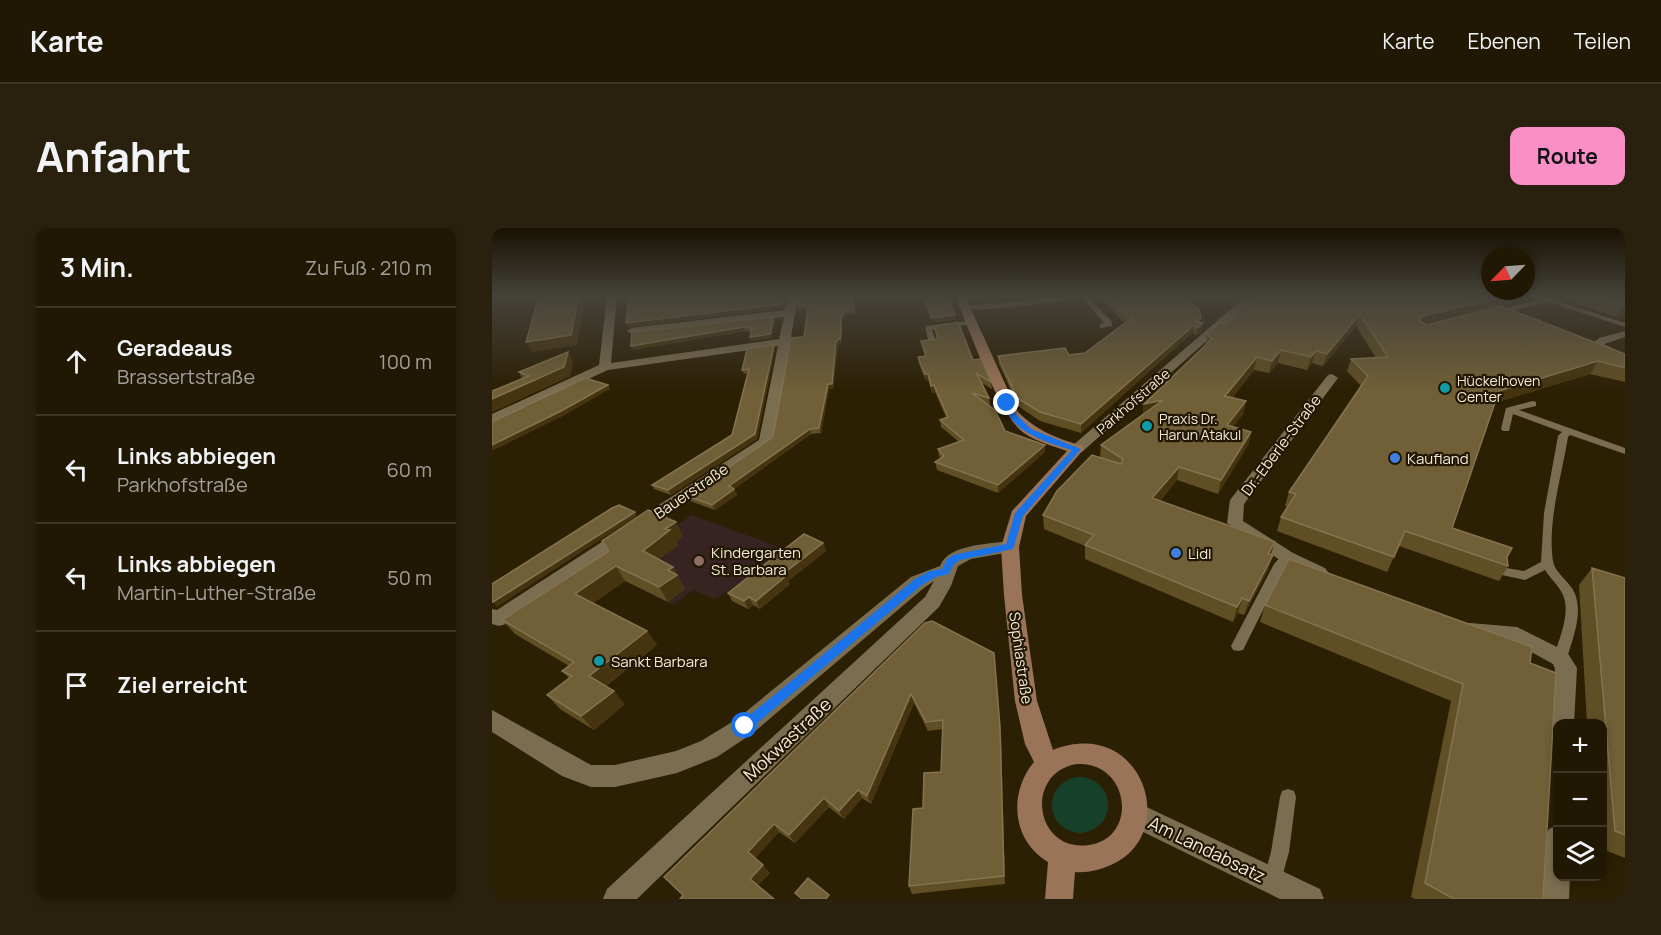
<!DOCTYPE html>
<html lang="de">
<head>
<meta charset="utf-8">
<style>
	body { margin:0; font-family:Manrope,sans-serif; background:#29210d; color:#f1f3f6 }
	.controls { position:absolute; right:18px; bottom:18px; display:grid; overflow:hidden; border-radius:12px; box-shadow:0 3px 9px #0003 }
	.controls button { width:54px; height:54px; display:grid; place-items:center; padding:0; border:0; border-bottom:2px solid #3e3725; background:#211803; color:#f1f3f6; font:30px sans-serif }
	.compass { position:absolute; left:989px; top:18px; width:54px; height:54px; border-radius:50%; background:#211803; box-shadow:0 3px 9px #0003; rotate:245deg }
	.stop { position:absolute; width:18px; height:18px; margin:-14px; border:4px solid #1a73e8; border-radius:50%; background:#fff }
	.stop.end { background:#1a73e8; border-color:#fff; box-shadow:0 2px 6px #0008 }
	.list { margin:0; padding:0; list-style:none }
	h2 { display:flex; justify-content:space-between; align-items:center; height:78px; margin:0; padding:0 24px; font-size:26px }
	h2 small { font-size:20px; font-weight:400; color:#a2a09a }
	.list li { display:grid; grid-template-columns:39px 1fr auto; gap:18px; align-items:center; box-sizing:border-box; height:108px; padding:0 24px; border-top:2px solid #3e3725 }
	.list b { display:block; font-size:22px; white-space:nowrap }
	.list p { margin:0; font-size:20px; white-space:nowrap; color:#a2a09a }
	.list em { font-size:20px; font-style:normal; color:#a2a09a }
	.icon { flex:none; width:33px; height:33px; fill:none; stroke:currentColor; stroke-width:2; stroke-linecap:round; stroke-linejoin:round }
	.map { position:relative; flex:none; width:1133px; height:671px; overflow:hidden; border-radius:12px }
	header { display:flex; align-items:center; gap:36px; box-sizing:border-box; height:84px; padding:0 30px; background:#211803; border-bottom:2px solid #3e3725 }
	header strong { font-size:28px }
	nav { display:flex; gap:33px; margin-inline-start:auto; font-size:21px }
	.intro { display:flex; align-items:center; justify-content:space-between; box-sizing:border-box; height:144px; padding:0 36px }
	h1 { margin:0; font-size:42px }
	.button { padding:15px 27px; border-radius:12px; background:#fa8fc8; color:#111; font-size:21px; font-weight:700 }
	main { display:flex; gap:36px; padding:0 36px }
	aside { flex:1; background:#211803; border-radius:12px; box-shadow:0 3px 9px #0003 }
	.map>svg:first-child { display:block }
</style>
</head>
<body>
<header>
<strong>Karte</strong>
<nav><a>Karte</a><a>Ebenen</a><a>Teilen</a></nav>
</header>
<div class="intro"><h1>Anfahrt</h1><a class="button">Route</a></div>
<main>
<aside>
<h2>3 Min.<small>Zu Fuß · 210 m</small></h2>
<ul class="list">
<li><svg class="icon" aria-label="ahead" viewBox="0 0 24 24"><path d="M12 20V5M6 11l6-6 6 6"/></svg><div><b>Geradeaus</b><p>Brassertstraße</p></div><em>100 m</em></li>
<li><svg class="icon" aria-label="left" viewBox="0 0 24 24"><path d="M17 20v-9H6M10 6l-5 5 5 5"/></svg><div><b>Links abbiegen</b><p>Parkhofstraße</p></div><em>60 m</em></li>
<li><svg class="icon" aria-label="left" viewBox="0 0 24 24"><path d="M17 20v-9H6M10 6l-5 5 5 5"/></svg><div><b>Links abbiegen</b><p>Martin-Luther-Straße</p></div><em>50 m</em></li>
<li><svg class="icon" aria-label="arrive" viewBox="0 0 24 24"><path d="M6 21V4h12l-3 4 3 4H6"/></svg><div><b>Ziel erreicht</b></div></li>
</ul>
</aside>
<div class="map">
<svg width="1133" height="671" viewBox="0 0 1133 671">
	<rect width="100%" height="100%" fill="#2c2004"/>
	<!-- education -->
	<path fill="#372422" d="M200,287L298,323L223,371L201,362L181,377L116,344Z"/>
	<!-- green -->
	<path fill="#17402a" d="M560 577a28 28 0 1 1 56 0a28 28 0 1 1-56 0Z"/>
	<g fill="none" stroke-linecap="round" stroke-linejoin="round">
		<!-- lane -->
		<path fill="#7b6d50" fill-rule="evenodd" d="M579,68H597L596,69L620,94V98L608,100V96L612,95L590,70C569,73 482,86 470,80L473,78Z
			M1056,70L1133,95V99L1054,73L1053,72Z
			M479,93L483,95L481,96L440,102L445,116L441,118L437,116L433,98Z
			M1041,173L1044,174V178L1027,182L1133,220V226L1078,207L1076,209C1070,247 1055,294 1061,333C1063,344 1073,350 1079,359C1094,379 1081,409 1075,430L1073,434L1068,436L1063,434L1061,430C1067,412 1080,383 1070,365C1066,357 1058,350 1053,342L1033,352L1010,347L1008,344L1014,340L1032,343L1049,334L1052,285L1066,208L1070,204L1021,186L1017,203H1011L1009,201L1014,180Z
			M795,325L801,329L793,338L751,422L746,423L741,422L739,418L782,336L791,326Z
			M796,561L802,563L804,569L797,624L787,660L780,662L773,660L771,653L779,624L788,569L790,563Z"/>
		<!-- street -->
		<path fill="#7b6d50" fill-rule="evenodd" d="M115,68H125L119,135L287,111L292,89L140,106L135,103L140,100L293,82L296,68H306L281,214L14,396L7,398L0,396V381L5,382L267,212L286,118L116,142L0,195V186L107,137Z
			M754,68H765L590,224H580L578,221L580,218Z
			M1037,68H1052L1061,72L995,90L990,87L1045,72Z
			M1133,103V109L1112,116L1133,127V135L1106,123L1100,116L1107,110Z
			M840,146L846,150L752,276L751,293L801,325L833,340L836,344L833,348L827,350L789,333L735,295L738,272L836,147Z
			M518,313L524,315L527,319L524,323L479,331L466,338L459,358L447,379L145,671H111L115,661L433,369L442,353L433,359L261,505L225,529L185,545L123,559H99L70,548L0,504V482L99,537H123L184,523L209,513L245,491L419,349L448,338C456,316 498,316 518,313Z
			M978,395L1025,399L1075,424L1085,440L1082,496H1066V504L1060,496L1063,441L1061,436L1021,414L971,408L968,403L971,398Z
			M644,574L828,661L832,671H788L635,596L631,587L635,578Z
			M1066,597V648H1078L1077,671H1049L1053,610L1057,601Z"/>
		<!-- secondary -->
		<path fill="#9a7458" fill-rule="evenodd" d="M463,68H473L526,184C545,203 565,210 590,218L592,221L534,288L527,319L530,367L545,473L561,522C650,487 690,606 619,637C607,642 596,645 583,644L581,671H553L556,634C520,613 516,565 542,534L533,516L523,473L512,367L509,319L520,283L575,223C561,218 545,214 532,205C507,188 477,100 463,68ZM585,536C638,533 647,610 597,617C542,625 532,544 585,536Z"/>
	</g>
	<!-- wall -->
	<path fill="#604e24" d="M306,68H361L363,86H354L353,91H350V109L349,116L346,117L341,161H337L329,205L319,206L242,261L245,267L223,282L198,273L195,268L281,209L312,109L316,81L306,82L305,77Z
		M609,68H689L709,95L710,103L704,108L701,104L589,205L548,193L526,178L507,136L506,128L577,127L593,125L634,94L630,93L609,70Z
		M1064,68H1133V87L1124,89Z
		M1038,71L1009,78L1133,126V154L1098,146L1002,175L960,300L1015,329L1016,338L1007,353L907,318L895,344L785,303L789,289L796,279L793,278L797,264L869,158L855,143L859,131L884,130L864,98L831,138L820,135L815,142L786,135L777,145L762,142L740,170L754,173L751,186L741,199L759,204L756,217L726,266L685,252L668,273L779,327L776,342L752,387L746,385L741,394L593,331V318L552,301L551,287L608,229L609,217L651,186L652,176L713,118L715,106L734,96Z
		M283,92L279,110L259,113L258,109L259,104L253,103L141,122Z
		M442,98L481,132L499,154L500,161L490,155L497,170L498,177L495,176L513,203L553,224L506,265L445,242L443,234L449,230L447,228L446,221L467,214L449,199L448,192L454,189L443,164L440,165L437,153H434L427,136L426,129L433,128L429,113L445,111Z
		M283,121L265,211L179,267L162,261L160,257L240,207L256,145L252,146L250,142Z
		M81,133L78,148L0,184V163L30,150L27,144Z
		M191,308L184,313L186,317L167,331L181,339L193,361L176,374L133,353L101,375L155,403L165,417L114,458L133,476L102,502L68,481L55,467L77,450L70,443L77,438L23,406L10,392Z
		M331,315L334,323L296,353L298,356L268,381L261,377L256,381L240,373L236,365Z
		M1100,340L1133,350V630L1110,621V495H1095L1087,357Z
		M773,377L1038,435L1051,671H923L919,669L959,473L768,394Z
		M433,395L509,508L513,656L420,666L417,658L431,580L449,544L451,501L436,503L422,475L379,576L370,570L352,591L337,579L303,615L287,604L263,630L278,645L266,657L188,671Z"/>
	<!-- shaded-wall -->
	<path fill="#45340f" d="M87,68H94L85,117L40,124L34,114Z
		M293,68H295L291,80L136,100L134,95Z
		M419,68H432L433,72L420,73Z
		M503,68H549L503,73Z
		M1012,68H1039L1038,71L924,100L928,89Z
		M1133,77V87L1124,89L1131,78Z
		M353,82L354,86L353,91H350V109L349,116L346,117L341,161H337L329,205L327,200L349,87Z
		M868,86L864,98L831,138L835,126Z
		M463,87V92L440,95L439,90Z
		M282,89L283,92L279,110L259,113L258,109Z
		M711,95L710,103L704,108L705,100Z
		M702,97L701,104L589,205V196Z
		M252,99L253,103L141,122L139,118Z
		M282,117L283,121L265,211L179,267L176,262L263,206Z
		M789,122L786,135L777,145L780,133Z
		M824,123L820,135L815,142L819,129Z
		M76,124L81,133L78,148L0,184V171Z
		M765,129L762,142L731,181L733,168Z
		M1106,133L1098,146L1000,176L1007,163Z
		M433,146H436L437,153H434Z
		M116,157L118,161L71,188L0,223V217Z
		M442,157L443,164L440,165L439,158Z
		M671,172L651,189L652,176Z
		M754,173L751,186L733,210L735,197Z
		M318,201L319,206L242,261L245,267L223,282L220,277L237,258Z
		M759,204L756,217L726,266L729,252Z
		M553,217V224L506,265V257Z
		M687,239L685,252L659,284L660,270Z
		M143,284L145,288L5,379L1,374Z
		M184,294L191,308L184,313L186,317L159,337L151,323L173,301Z
		M783,314L778,329L776,326Z
		M331,315L334,323L296,353L298,356L268,381L264,373L291,346Z
		M781,327L776,342L752,387L757,373Z
		M124,338L133,353L93,380L83,366Z
		M181,339L193,361L176,374L167,359L176,342Z
		M257,369L261,377L256,381L252,373Z
		M750,370L746,385L741,394L745,379Z
		M155,403L165,417L108,462L97,448Z
		M502,425L509,508L513,656L512,648Z
		M122,463L133,476L102,502L89,488Z
		M419,466L422,475L379,576L375,568Z
		M366,562L370,570L352,591L347,583Z
		M332,570L337,579L303,615L297,607Z
		M282,596L287,604L262,632L256,624Z
		M271,637L278,645L265,658L258,651Z"/>
	<!-- building -->
	<path fill="#705f37" stroke="#847451" stroke-width="1.5" d="M47,68H87L79,107L34,114Z
		M137,68H293L290,76L134,95Z
		M306,68H361L362,82H353L352,86L349,87V104L348,111L344,113L340,156H336L327,200L318,201L237,258L242,261L220,277L195,268L281,209L299,110L312,109L316,77H305Z
		M432,68H456L463,87L439,90Z
		M614,68H689L707,81L709,90L705,94L711,95L705,100L702,97L589,196L548,184L525,170L506,128L573,120L577,127L593,125L641,89L631,86Z
		M764,68H1012L928,89V93L935,97L1009,78L1133,126V140L1106,133L1007,163L960,300L1020,320L1015,329L1016,338L913,303L902,329L789,289L804,266L797,264L876,148L859,131L896,129L868,86L835,126L824,123L819,129L789,122L780,133L765,129L733,168L754,173L735,197L759,204L729,252L687,239L660,270L783,314L776,326L781,327L757,373L750,370L745,379L593,317L602,307L551,287L565,263L600,227L629,236L631,231L609,217L671,172L652,176L720,111L715,106L728,95L734,96Z
		M1101,68H1133V77L1131,78Z
		M282,89L278,106L258,109L260,100L252,99L139,118L140,104Z
		M466,94L481,132L489,131L499,154L485,146L497,170L480,165L503,182L513,203L553,217L506,257L443,234L452,228L446,221L472,212L448,192L456,189L442,157L439,158L436,146H433L426,129L434,128L429,113L446,111L442,98Z
		M282,117L263,206L176,262L160,257L240,207L257,141L250,142L255,121Z
		M76,124L72,139L0,171V163L37,148L27,144Z
		M93,150L116,157L69,183L0,217V194Z
		M127,277L143,284L1,374H0V356L120,280Z
		M156,282L184,294L173,301L178,302L151,323L181,339L176,342L185,347L167,359L124,338L83,366L155,403L97,448L122,463L89,488L55,467L80,448L70,443L82,434L10,392L117,323L110,313Z
		M312,306L331,315L291,346L294,348L264,373L257,369L252,373L236,365Z
		M797,331L1040,419L1038,435L1064,445L1051,671H962L933,655L971,456L773,377Z
		M1100,340L1133,350V607L1123,603Z
		M440,393L502,425L508,499L512,648L417,658L421,581L431,580L432,545L449,544L451,492L434,494L419,466L375,568L366,562L347,583L332,570L297,607L282,596L256,624L271,637L258,651L282,671H188L191,667L172,649L433,395Z
		M316,650L337,667L334,671H310L303,665Z"/>
	<!-- sky -->
	<linearGradient id="sky" x2="0" y2="1"><stop stop-color="#181202"/><stop offset="0.42" stop-color="#45423a"/><stop offset="1" stop-color="#45423a" stop-opacity="0"/></linearGradient>
	<rect width="1133" height="162" fill="url(#sky)"/>
	<!-- route -->
	<path fill="#1a73e8" d="M513,173H518L523,185L539,201L589,221L531,288L521,321L468,332L462,336L457,346L444,349L430,357L257,502H248L246,498L248,495L423,351L438,343L450,341L455,331L461,327L514,316L523,285L580,222C557,215 514,203 513,173Z"/>
	<!-- markers -->
	<g fill="#0f9aa8" stroke="#221700" stroke-width="2">
		<circle cx="953" cy="160" r="6"/>
		<circle cx="655" cy="198" r="6"/>
		<circle cx="107" cy="433" r="6"/>
	</g>
	<g fill="#3f7fe0" stroke="#221700" stroke-width="2">
		<circle cx="903" cy="230" r="6"/>
		<circle cx="684" cy="325" r="6"/>
	</g>
	<circle fill="#8d6e63" stroke="#221700" stroke-width="2" cx="207" cy="333" r="6"/>
	<g text-anchor="middle" dominant-baseline="central" stroke-width="4.5" stroke-linejoin="round" paint-order="stroke">
		<!-- far-poi labels -->
		<g font-size="14" fill="#f2eada" stroke="#221700" text-anchor="start">
			<text x="965" y="152">Hückelhoven<tspan x="965" dy="16">Center</tspan></text>
			<text x="667" y="190">Praxis Dr.<tspan x="667" dy="16">Harun Atakul</tspan></text>
		</g>
		<!-- far-street labels -->
		<g font-size="14" fill="#f2eada" stroke="#221700">
			<text transform="translate(641 173) rotate(-41)">Parkhofstraße</text>
		</g>
		<!-- street labels -->
		<g font-size="15" fill="#f2eada" stroke="#221700">
			<text transform="translate(789 217) rotate(-53)">Dr.-Eberle-Straße</text>
			<text transform="translate(199 263) rotate(-34)">Bauerstraße</text>
			<text transform="translate(529 430) rotate(82)">Sophiastraße</text>
		</g>
		<!-- poi labels -->
		<g font-size="15" fill="#f2eada" stroke="#221700" text-anchor="start">
			<text x="915" y="230">Kaufland</text>
			<text x="219" y="324">Kindergarten<tspan x="219" dy="17">St. Barbara</tspan></text>
			<text x="696" y="325">Lidl</text>
			<text x="119" y="433">Sankt Barbara</text>
		</g>
		<!-- near-street labels -->
		<g font-size="18" fill="#f2eada" stroke="#221700">
			<text transform="translate(295 511) rotate(-43)">Mokwastraße</text>
			<text transform="translate(715 621) rotate(26)">Am Landabsatz</text>
		</g>
	</g>
</svg>
<div class="controls">
<button>+</button>
<button>−</button>
<button><svg class="icon" aria-label="layers" viewBox="0 0 24 24"><path d="M12 4l9 5-9 5-9-5zM3 14l9 5 9-5"/></svg></button>
</div>
<svg class="compass" viewBox="-18 -18 36 36"><path d="M0-13l5 13h-10z" fill="#e53935"/><path d="M0 13l5-13h-10z" fill="#a2a09a"/></svg>
<div class="stop" style="left:253px;top:498px"></div>
<div class="stop end" style="left:515px;top:175px"></div>
</div>
</main>
</body>
</html>
